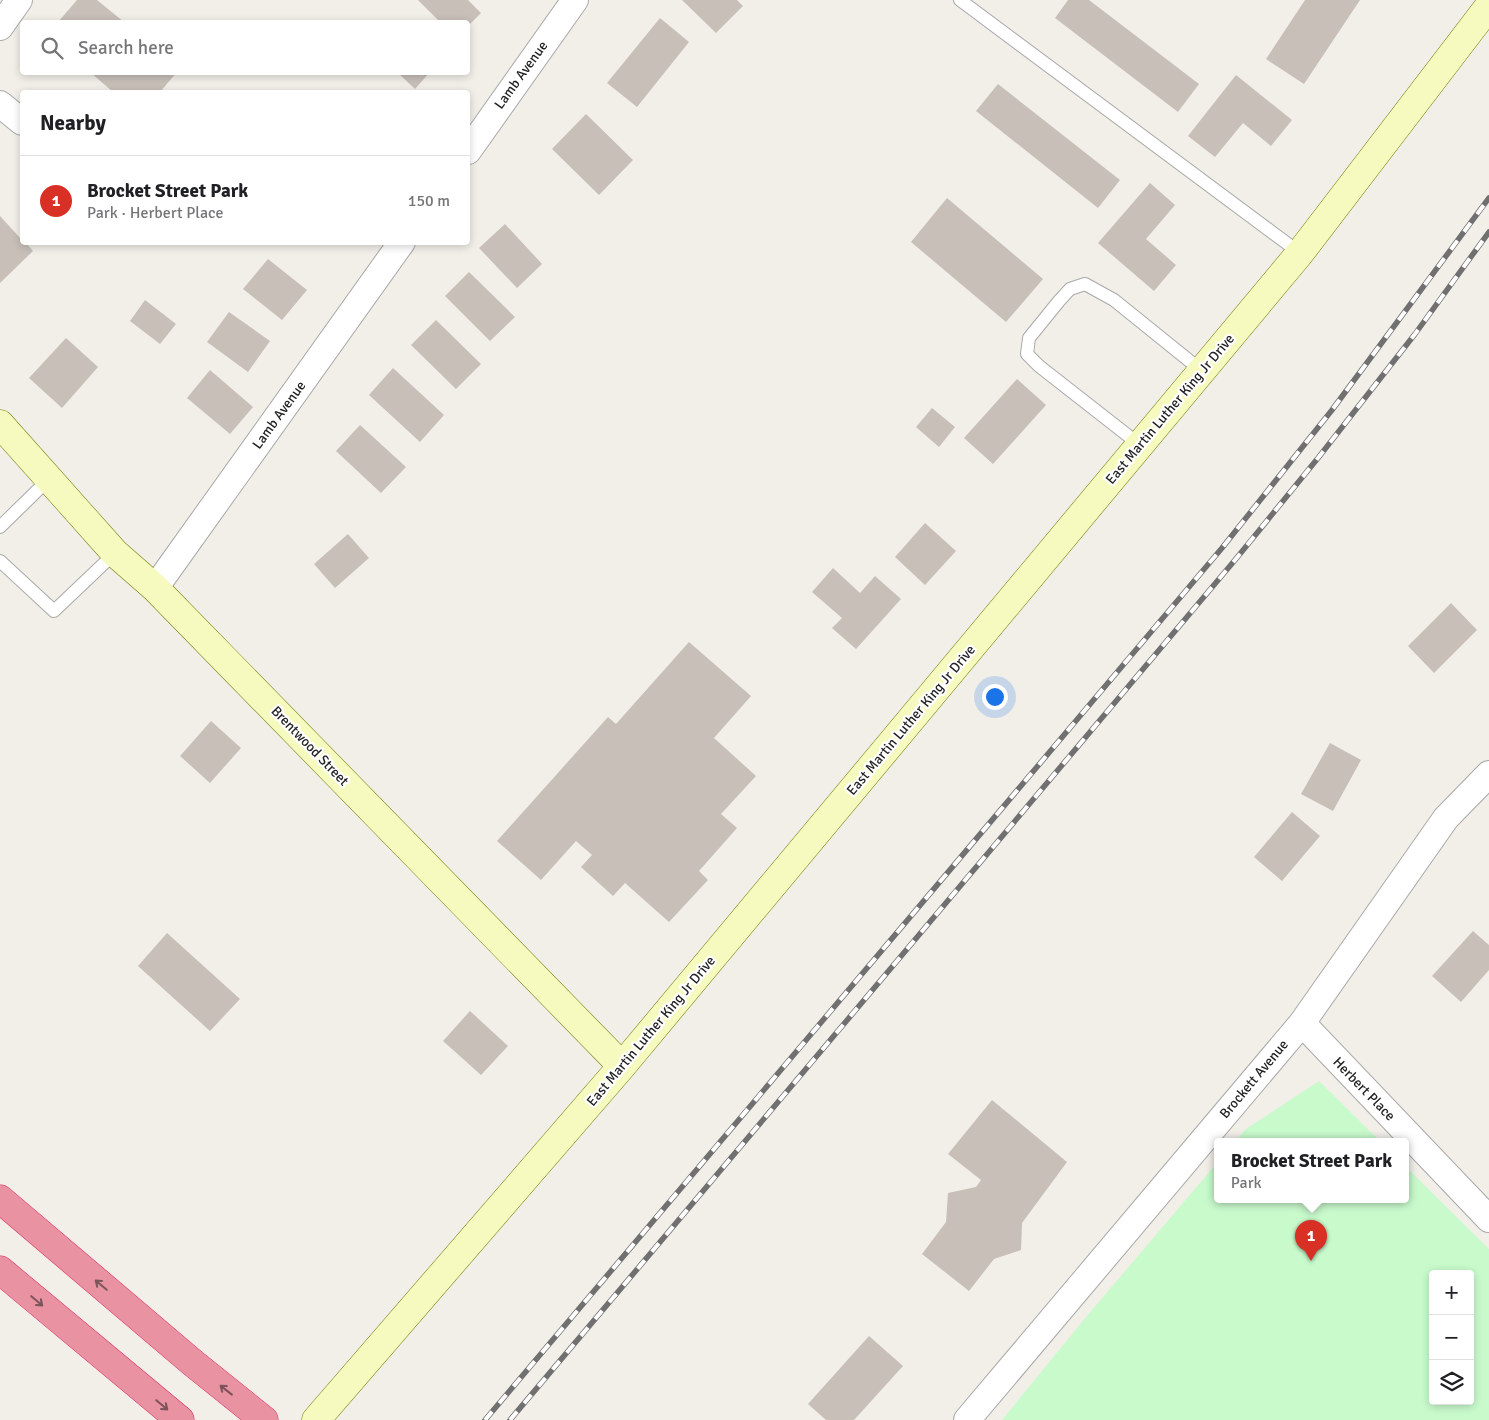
<!DOCTYPE html>
<html lang="en">
<head>
<meta charset="utf-8">
<style>
	body { margin:0; font-family:Signika,sans-serif; background:#f2f2f2; color:#202124 }
	.controls { position:absolute; right:15px; bottom:15px; display:grid; overflow:hidden; border-radius:5px; box-shadow:0 2px 8px #0003 }
	.controls button { width:45px; height:45px; display:grid; place-items:center; padding:0; border:0; border-bottom:1px solid #e0e0e0; background:#fff; color:#202124; font:25px sans-serif }
	.you { position:absolute; left:994px; top:696px; width:18px; height:18px; margin:-12px; border:4px solid #fff; border-radius:50%; background:#1a73e8; box-shadow:0 0 0 8px #1a73e833 }
	.badge { display:grid; place-items:center; width:32px; height:32px; border-radius:50%; background:#d93025; color:#fff; font-size:16px; font-weight:700 }
	.pin { position:absolute; translate:-50% -41px; filter:drop-shadow(0 1px 2px #0008) }
	.pin::after { content:''; position:absolute; top:26px; width:18px; height:15px; background:inherit; clip-path:polygon(0 0,100% 0,50% 100%) }
	.popup { position:absolute; left:1214px; top:1138px; width:195px; height:65px; box-sizing:border-box; display:grid; place-content:center; border-radius:5px; background:#fff; filter:drop-shadow(0 1px 4px #0005); font-size:16px; white-space:nowrap; color:#757577 }
	.popup b { font-size:19px; color:#202124 }
	.popup::after { content:''; position:absolute; left:50%; top:100%; margin-left:-10px; border:10px solid transparent; border-top-color:#fff }
	.list { margin:0; padding:0; list-style:none }
	h2 { display:flex; justify-content:space-between; align-items:center; height:65px; margin:0; padding:0 20px; font-size:21px }
	h2 small { font-size:16px; font-weight:400; color:#757577 }
	.list li { display:grid; grid-template-columns:32px 1fr auto; gap:15px; align-items:center; box-sizing:border-box; height:90px; padding:0 20px; border-top:1px solid #e0e0e0 }
	.list b { display:block; font-size:19px; white-space:nowrap }
	.list p { margin:0; font-size:16px; white-space:nowrap; color:#757577 }
	.list em { font-size:16px; font-style:normal; color:#757577 }
	.icon { flex:none; width:28px; height:28px; fill:none; stroke:currentColor; stroke-width:2; stroke-linecap:round; stroke-linejoin:round }
	.map { position:relative; flex:none; width:1489px; height:1420px; overflow:hidden }
	.search { position:absolute; background:#fff; box-shadow:0 2px 8px #0003; left:20px; top:20px; width:450px; height:55px; display:flex; align-items:center; gap:12px; box-sizing:border-box; padding:0 18px; border-radius:5px; color:#757577; font-size:19px }
	.panel { position:absolute; background:#fff; box-shadow:0 2px 8px #0003; left:20px; top:90px; width:450px; height:155px; border-radius:5px }
	.map>svg:first-child { display:block }
</style>
</head>
<body>
<div class="map">
<svg width="1489" height="1420" viewBox="0 0 1489 1420">
	<rect width="100%" height="100%" fill="#f2efe9"/>
	<!-- park -->
	<path fill="#c8facc" fill-rule="evenodd" d="M1319,1081L1381,1142H1235L1246,1129Z
		M1217,1163V1200H1405V1166L1489,1249V1420H1002L1086,1317ZM1433,1274H1470V1401H1433Z"/>
	<!-- building -->
	<path fill="#c7bfb8" d="M77,0H97L124,22H58Z
		M418,0H468L481,13L468,26V22H440Z
		M682,0H737L743,6L716,33Z
		M1068,0H1089L1199,84L1178,112L1055,18Z
		M1305,0H1360L1304,84L1266,59Z
		M660,18L689,42L637,107L607,83Z
		M90,72H177L160,92H113Z
		M397,72H430L415,89Z
		M1236,75L1292,120L1271,146L1243,123L1215,157L1188,136Z
		M998,84L1120,180L1098,208L976,111Z
		M586,114L633,160L599,195L552,149Z
		M1150,183L1175,205L1146,239L1176,265L1154,291L1098,243Z
		M947,198L1043,279L1006,322L911,242Z
		M0,216L22,240V242H25L33,251L0,283Z
		M505,224L542,264L517,288L479,248Z
		M268,259L307,290L282,320L243,289Z
		M469,272L515,317L490,341L445,296Z
		M145,300L176,324L160,344L130,321Z
		M229,312L270,341L248,372L207,342Z
		M436,320L481,364L456,389L411,345Z
		M66,338L98,367L62,408L29,378Z
		M393,368L444,415L420,442L369,395Z
		M210,370L253,407L230,434L187,398Z
		M1017,379L1046,405L993,464L964,438Z
		M932,408L955,427L939,447L916,427Z
		M360,425L406,467L381,493L336,451Z
		M925,523L956,551L925,585L895,557Z
		M348,534L369,558L335,588L314,564Z
		M833,568L860,593L875,576L901,599L856,649L832,628L842,618L812,592Z
		M1451,603L1477,630L1434,673L1408,646Z
		M689,642L751,696L714,738L756,776L721,814L737,828L699,871L708,880L669,922L625,883L613,896L581,867L592,855L576,841L541,880L497,841L608,717L616,724Z
		M211,721L241,748L210,783L180,756Z
		M1330,743L1361,760L1333,811L1301,794Z
		M1292,812L1320,836L1282,881L1254,857Z
		M1473,931L1489,945V970L1461,1002L1432,976Z
		M167,933L240,999L210,1031L138,966Z
		M470,1011L508,1046L481,1075L443,1041Z
		M992,1100L1067,1162L1022,1223L1021,1250L994,1259L969,1291L922,1254L946,1222L948,1193L976,1187L981,1180L948,1154Z
		M869,1336L903,1366L854,1420H826L808,1404Z"/>
	<g fill="none" stroke-linecap="round" stroke-linejoin="round">
		<defs>
			<path id="service" d="M960,0L1300,253
				M1140,445L1039,366L1027,354L1029,338L1059,301L1070,289L1085,284L1114,300L1202,371
				M0,527L49,479
				M0,561L54,611L115,553"/>
			<path id="minor" d="M0,27L19,0
				M0,104L22,122
				M468,151L575,0
				M155,588L402,242
				M1302,1023L1489,1219
				M967,1420L1302,1023L1446,818L1489,774"/>
			<path id="secondary" d="M0,424L115,553L155,588L622,1066
				M316,1420L622,1066L1300,253L1489,6"/>
			<path id="motorway" d="M0,1199L193,1363L264,1420
				M0,1270L180,1420"/>
		</defs>
		<!-- service casing -->
		<use href="#service" stroke="#a9a9a9" stroke-width="14"/>
		<!-- minor casing -->
		<use href="#minor" stroke="#a9a9a9" stroke-width="28"/>
		<!-- secondary casing -->
		<use href="#secondary" stroke="#707d05" stroke-width="29"/>
		<!-- motorway casing -->
		<use href="#motorway" stroke="#dc2a67" stroke-width="29"/>
		<!-- service -->
		<use href="#service" stroke="#fff" stroke-width="12"/>
		<!-- minor -->
		<use href="#minor" stroke="#fff" stroke-width="26"/>
		<!-- secondary -->
		<use href="#secondary" stroke="#f7fabf" stroke-width="28"/>
		<!-- motorway -->
		<use href="#motorway" stroke="#e892a2" stroke-width="28"/>
		<defs>
			<path id="rail" d="M485,1420L1222,548L1332,410L1489,198
				M510,1420L1235,560L1318,458L1415,334L1489,232"/>
		</defs>
		<!-- rail casing -->
		<use href="#rail" stroke="#707070" stroke-width="5.5"/>
		<!-- rail -->
		<use href="#rail" stroke="#fff" stroke-width="4" stroke-dasharray="11" stroke-linecap="butt"/>
	</g>
	<!-- one-way arrows -->
	<defs><path id="oneway-shaft" d="M-6 0H5M1.5-3L5.5 0L1.5 3" fill="none" stroke-width="1.6" stroke-linecap="round" stroke-linejoin="round" transform="scale(1.25)"/></defs>
	<g stroke="#7b545c">
		<use href="#oneway-shaft" transform="translate(101 1285) rotate(-140)"/>
		<use href="#oneway-shaft" transform="translate(37 1301) rotate(40)"/>
		<use href="#oneway-shaft" transform="translate(226 1390) rotate(-142)"/>
		<use href="#oneway-shaft" transform="translate(162 1405) rotate(40)"/>
	</g>
	<g text-anchor="middle" dominant-baseline="central" stroke-width="4.5" stroke-linejoin="round" paint-order="stroke">
		<!-- street labels -->
		<g font-size="14" fill="#222" stroke="#fff">
			<text transform="translate(521 75) rotate(-54)">Lamb Avenue</text>
			<text transform="translate(1170 409) rotate(-50)">East Martin Luther King Jr Drive</text>
			<text transform="translate(279 415) rotate(-54)">Lamb Avenue</text>
			<text transform="translate(911 720) rotate(-50)">East Martin Luther King Jr Drive</text>
			<text transform="translate(310 746) rotate(46)">Brentwood Street</text>
			<text transform="translate(651 1031) rotate(-50)">East Martin Luther King Jr Drive</text>
			<text transform="translate(1254 1079) rotate(-50)">Brockett Avenue</text>
			<text transform="translate(1364 1089) rotate(46)">Herbert Place</text>
		</g>
	</g>
</svg>
<div class="controls">
<button>+</button>
<button>−</button>
<button><svg class="icon" aria-label="layers" viewBox="0 0 24 24"><path d="M12 4l9 5-9 5-9-5zM3 14l9 5 9-5"/></svg></button>
</div>
<div class="you"></div>
<div class="pin badge" style="left:1311px;top:1261px">1</div>
<div class="popup"><b>Brocket Street Park</b>Park</div>
<div class="search"><svg class="icon" aria-label="search" viewBox="0 0 24 24"><circle cx="10" cy="10" r="6"/><path d="M15 15l6 6"/></svg>Search here</div>
<section class="panel">
<h2>Nearby<small></small></h2>
<ul class="list">
<li><span class="badge">1</span><div><b>Brocket Street Park</b><p>Park · Herbert Place</p></div><em>150 m</em></li>
</ul>
</section>
</div>
</body>
</html>
